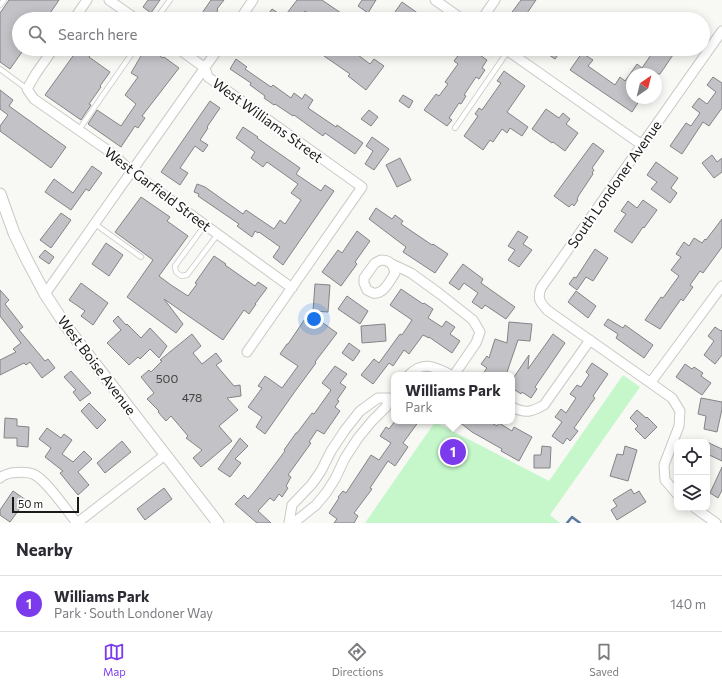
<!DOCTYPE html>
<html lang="en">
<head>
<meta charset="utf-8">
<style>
	body { margin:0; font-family:Commissioner,sans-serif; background:#f2f2f3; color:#2b2b33 }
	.controls { position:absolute; right:12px; bottom:12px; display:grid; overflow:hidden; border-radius:8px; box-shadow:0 2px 10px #0003 }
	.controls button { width:36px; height:36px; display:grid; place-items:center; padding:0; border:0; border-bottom:1px solid #e1e1e2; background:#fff; color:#2b2b33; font:20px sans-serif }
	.compass { position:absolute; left:626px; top:68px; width:36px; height:36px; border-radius:50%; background:#fff; box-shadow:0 2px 10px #0003; rotate:35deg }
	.scale { position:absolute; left:12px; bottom:10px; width:67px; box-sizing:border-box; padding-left:4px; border:2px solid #1a1a18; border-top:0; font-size:11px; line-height:14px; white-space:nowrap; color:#1a1a18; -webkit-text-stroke:3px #fff; paint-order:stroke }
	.you { position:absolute; left:314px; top:319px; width:14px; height:14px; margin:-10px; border:3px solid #fff; border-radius:50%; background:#1a73e8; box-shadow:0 0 0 6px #1a73e833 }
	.badge { display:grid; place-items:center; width:26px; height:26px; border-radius:50%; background:#7c3aed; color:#fff; font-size:13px; font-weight:700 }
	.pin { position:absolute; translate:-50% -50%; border:2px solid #fff; box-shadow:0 1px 4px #0006 }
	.popup { position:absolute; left:391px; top:372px; width:124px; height:52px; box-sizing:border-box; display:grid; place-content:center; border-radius:8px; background:#fff; filter:drop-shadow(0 1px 3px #0005); font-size:13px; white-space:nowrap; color:#7c7c81 }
	.popup b { font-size:15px; color:#2b2b33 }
	.popup::after { content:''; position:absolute; left:50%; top:100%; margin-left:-8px; border:8px solid transparent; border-top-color:#fff }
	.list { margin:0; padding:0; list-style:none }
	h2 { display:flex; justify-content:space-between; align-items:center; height:52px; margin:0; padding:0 16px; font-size:17px }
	h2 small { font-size:13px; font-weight:400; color:#7c7c81 }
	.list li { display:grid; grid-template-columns:26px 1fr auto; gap:12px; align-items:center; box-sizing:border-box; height:56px; padding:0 16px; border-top:1px solid #e1e1e2 }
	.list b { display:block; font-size:15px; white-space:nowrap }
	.list p { margin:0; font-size:13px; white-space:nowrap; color:#7c7c81 }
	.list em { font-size:13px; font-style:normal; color:#7c7c81 }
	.icon { flex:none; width:22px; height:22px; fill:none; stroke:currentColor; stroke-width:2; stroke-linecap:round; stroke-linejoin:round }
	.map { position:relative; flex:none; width:722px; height:523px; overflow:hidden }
	.search { position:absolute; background:#fff; box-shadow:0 2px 10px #0003; left:12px; right:12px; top:12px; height:44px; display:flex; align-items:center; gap:10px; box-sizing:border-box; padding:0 14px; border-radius:22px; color:#7c7c81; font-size:15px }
	.sheet { height:108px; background:#fff }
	nav { display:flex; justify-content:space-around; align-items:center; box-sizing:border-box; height:56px; border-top:1px solid #e1e1e2; background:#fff; font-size:11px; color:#7c7c81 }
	nav a { display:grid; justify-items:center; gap:2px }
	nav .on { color:#7c3aed }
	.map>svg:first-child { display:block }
</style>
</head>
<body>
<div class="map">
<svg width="722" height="523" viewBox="0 0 722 523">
	<rect width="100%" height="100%" fill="#f8f8f4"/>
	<!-- green -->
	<path fill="#c5f7cb" d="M623,375L640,387L550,515L560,523H365L435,422L549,481Z"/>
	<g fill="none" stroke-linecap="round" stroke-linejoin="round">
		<!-- stream -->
		<path stroke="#5c79a2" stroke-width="2.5" d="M567,523L572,517L580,523"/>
	</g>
	<!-- building -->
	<path fill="#c3c2c6" stroke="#848387" d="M9,0H59L46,19H19V49H24L10,69L0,62V13Z
		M148,0H160L151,13L143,7Z
		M211,0H224L217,9L218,10L212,19H204L200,16Z
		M297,0H322L341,13L337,19H316L305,11L299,19H265L272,9L284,17Z
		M362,0H376L368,13L358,6Z
		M521,0H536L523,19H507Z
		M402,2L426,19H390Z
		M78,49H95L89,57L110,72L100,86L101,87L89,104L91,105L81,120L45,95Z
		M145,49H150L163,58L164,57L179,68L142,116L145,118L138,128L135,126L121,147L88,124L97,110L121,126L136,104L125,95L138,77L131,73Z
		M329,49H356L354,52L370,64L374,59L384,66L366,90L348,76L350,74L324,56Z
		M463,49H471L487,60L482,68L485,70L479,79L476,77L464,95L466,96L461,104L459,103L449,118L452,120L447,126L424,110L436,94L439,96L448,84L445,82L458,64L454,61Z
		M540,49H562L555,59Z
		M655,49H677L660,74H632V98H641L632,112L570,70L582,53L593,60L588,66L615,85L620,77L625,81L637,64L642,68Z
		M236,59L247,67L245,69L271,87L273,85L291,98L294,93L302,99L305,94L313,100L308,108L336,127L337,125L363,143L355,154L325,133L323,136L294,115L293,116L275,104L274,105L264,98L265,96L250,85L251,83L230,69Z
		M504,71L525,86L507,112L528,127L522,136L510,128L507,133L502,129L493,142L490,140L483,150L464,136L478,116L475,114L479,108L482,110L501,83L497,81Z
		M713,77L722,83V108L709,126L703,122L682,154L670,146L686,123L691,126L700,113L692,107L699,98L707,104L716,92L707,85Z
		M0,90L13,100L9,106L66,147L51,168L0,131V126L8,115L0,109Z
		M403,95L413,101L409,108L399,101Z
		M210,101L220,108L207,127L208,128L200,140L208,145L203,152L195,146L180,168L188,173L180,185L161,172Z
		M546,109L559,118L563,113L570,119L566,124L578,133L565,151L553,142L552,143L532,129Z
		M369,110L378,117L371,126L361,119Z
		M243,127L258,137L257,138L300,168L296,174L321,191L325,185L334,191L283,265L273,257L280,247L259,232L258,233L255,231L252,237L237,226L239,224L198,196L199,194L194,192L197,184L205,187L243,214L246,210L274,229L280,220L285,224L301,200L291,193L298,184L267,162L263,167L251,158L255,152L236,138Z
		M372,137L389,149L374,170L365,164L373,151L366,146Z
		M593,143L604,151L592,168L594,170L592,173L593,174L579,195L577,199L578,200L574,206L572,204L569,207L554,196Z
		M712,155L717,162L722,158V172L714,178L702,163Z
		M400,158L411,180L397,187L386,165Z
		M656,162L678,178L671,188L677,193L670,203L651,189L657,182L647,175Z
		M92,166L102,173L89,191L86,189L71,210L45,192L54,179L73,193Z
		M141,197L170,217L167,221L188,236L159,276L171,285L188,296L197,284L195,283L214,256L226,264L225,265L255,286L258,282L267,288L255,304H256L249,314L244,310L223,340L164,299L183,324L176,333L127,297L153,260L115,232Z
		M643,200L657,210L644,228L643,227L632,243L614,231L626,214L621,211L628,201L637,208Z
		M376,208L392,219L395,215L403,221L401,224L432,245L433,244L448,254L435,273L403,252L406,247L369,219Z
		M61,213L71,220L51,248L40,240Z
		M722,219V247L703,273L700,271L690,285L693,287L683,301L681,299L660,329L645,320L661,297L663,298L679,276L671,270L681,257L676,254L684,242L689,246L694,238L702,243L705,239L706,240Z
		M357,231L370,241L355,262L357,264L341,286L322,272L338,250L342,253Z
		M518,231L528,237L523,244L532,250L519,267L508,260L515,250L508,246Z
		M106,243L123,255L109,276L92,264Z
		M595,249L608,258L593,281L586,277L577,290L569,284L574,277L576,278Z
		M45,250L54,257L49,264L39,257Z
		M463,264L483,279L481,283L515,307L506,319L485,305L482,309L472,302L478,293L464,283L459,290L449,283Z
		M81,283L108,303L93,325L81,316L85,311L69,300Z
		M315,284L330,285L328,312L313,311Z
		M401,289L423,304L424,303L433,309L428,318L442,327L446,321L455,327L450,334L460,341L452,353L429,337V338L423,335L409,354L404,350L393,366L389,363L373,384L361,375L374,359L379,363L400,334L402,335L412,320L390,305Z
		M0,290L9,300L5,304L23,327L19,330L45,361L48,359L55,368L42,378L30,362L26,365L24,363L0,375V360L16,352L13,349L21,343L0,316Z
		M576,291L596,306L588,318L568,302Z
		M347,296L368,311L360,324L338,309Z
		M309,313L337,333L315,362L316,363L296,390L265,434L256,427L262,417L248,407L262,388L258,386L265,376L282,388L298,366L280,354L287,344H288Z
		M118,316L126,325L127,324L141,338L150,328L167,346L159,358L150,349L140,359L138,357L129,365L107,343L121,330L113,321Z
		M608,319L623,328L625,325L653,345L644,358L616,338L618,334L604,325Z
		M509,322L532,324L530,341L518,340L506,375H482L487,368L481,364L487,356L489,358L495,339L507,343Z
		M385,324L386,341L362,343L361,326Z
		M715,327L721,331L722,330V355L715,364L704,355L714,341L708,336Z
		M192,334L201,346L193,353L202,364L216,353L222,361L216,365L234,386L240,385L241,396L227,398L238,410L219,426L232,441L201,467L193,458L202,450L186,438L188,436L171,416L166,421L158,412L159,411L147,399L154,393L141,377L149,370L151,372L162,361L160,360Z
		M553,334L565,343L535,387L537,389L531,398L522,392L521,394L512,388V380L529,355L528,369Z
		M349,343L360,351L353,361L342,353Z
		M592,363L608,374L593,396L595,398L574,428L578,431L570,441L567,438L563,444L552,436L562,422L555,417L561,409L566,413L576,398L570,394L577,385L581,387L589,375L586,372Z
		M685,364L692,369L694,367L703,373L701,376L711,383L702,395L676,377Z
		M335,366L347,374L340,383L346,387L337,400L339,401L335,407L340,411L324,434L317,430L309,442L311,443L288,475L291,477L286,486L288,488L282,497L279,494L274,501L270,498L258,511L271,523H257L235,504L244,495L248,499L255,491L285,451L284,450L296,433H297L312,413L314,414L331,390L322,383Z
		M71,371L91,393L80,401L73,392L76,390L64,377Z
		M701,398L722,402V409L717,432L704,429L706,416L698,414Z
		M89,403L106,420L97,429L81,411Z
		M637,410L646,418L647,417L657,427L645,439L635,429L638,426L630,418Z
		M5,418L17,419V426L29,427L28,447L17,446V438H4Z
		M395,421H419L403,443L408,447L395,466L388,461L370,488L372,489L354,513L358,516L354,523H334L337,519L329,513L339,498L338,497L343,491L346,493L371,455L379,460L391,443L380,436L386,427L389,429Z
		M458,421H488L497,426L499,423L512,431L514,427L532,437L519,461L501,451L502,449L472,432Z
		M47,428L61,438L64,434L72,440L62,454L73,462L84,451L92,459L78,472L89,485L78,495L60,473L63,471L45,457L51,448L39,439Z
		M240,438L248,446L235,459L241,463L230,477L218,469Z
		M122,441L131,452L105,473L97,463Z
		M707,442L722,449V461L707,454Z
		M542,446L551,447L550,468H534V455H541Z
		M625,446L637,450L628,481L610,476L617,454L623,455Z
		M722,467V490L718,498L710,493Z
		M164,488L172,499L145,520L137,509Z
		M631,489L634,494L639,491L646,502L617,520L611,510L617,506L613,500Z
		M13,491L26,500L10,522L0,515V510Z"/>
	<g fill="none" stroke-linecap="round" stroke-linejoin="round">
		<defs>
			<path id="service" d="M0,5L4,0
				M156,19L170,0
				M0,69L27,89
				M455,128L508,51
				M78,131L135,49
				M95,224L141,257
				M205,225L175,266L176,272L181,276L187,275L218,234"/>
			<path id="minor" d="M109,0L136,19
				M435,0L462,19
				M74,19L87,0
				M240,19L253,0
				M482,19L495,0
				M53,49L35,75L27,89L34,99L113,154L132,172L292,288
				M179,49L205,68L208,77L362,187L247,352
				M505,49L642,145
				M381,260C390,260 393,264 395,273C390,280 384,295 373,293C371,292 369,291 367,290L364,283V278L375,263Z
				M392,264L411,273L440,294L473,320L480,332L476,343L454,375
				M45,294L218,49
				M409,375C423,360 435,367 451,375
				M651,382L722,286
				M512,407C526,414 531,412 544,405L590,340
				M0,478C3,475 7,474 11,473C18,472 26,471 33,474C46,479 67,511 77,523
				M677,494L665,480L664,465L679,426L680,411L672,398L547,310C540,302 537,299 541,288L722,31
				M695,508L716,523
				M77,523L165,455
				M289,523L292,505L312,484L321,471L331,451L345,430L360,411L378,398H389L386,407L372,421L358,438L345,458L335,479L326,493L316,505L296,521L289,523"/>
			<path id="tertiary" d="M0,194L14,233L27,260L45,294L66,326L218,523"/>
		</defs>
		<!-- service casing -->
		<use href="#service" stroke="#cac9c5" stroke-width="6"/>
		<!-- minor casing -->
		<use href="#minor" stroke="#cac9c5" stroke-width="11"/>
		<!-- tertiary casing -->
		<use href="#tertiary" stroke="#cac9c5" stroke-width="13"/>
		<!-- service -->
		<use href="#service" stroke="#fff" stroke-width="4.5"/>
		<!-- minor -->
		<use href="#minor" stroke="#fff" stroke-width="9"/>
		<!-- tertiary -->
		<use href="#tertiary" stroke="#fff" stroke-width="11"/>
	</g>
	<g text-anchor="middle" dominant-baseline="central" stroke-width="4" stroke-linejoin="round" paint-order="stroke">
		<!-- number labels -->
		<g font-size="12" fill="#444">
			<text x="167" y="378">500</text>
			<text x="192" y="397">478</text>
		</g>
		<!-- street labels -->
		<g font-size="14" fill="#1a1a18" stroke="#fff">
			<text transform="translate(268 120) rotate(36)">West Williams Street</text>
			<text transform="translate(614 184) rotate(-55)">South Londoner Avenue</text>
			<text transform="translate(158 189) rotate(37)">West Garfield Street</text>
			<text transform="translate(97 365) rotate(53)">West Boise Avenue</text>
		</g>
	</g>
</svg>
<div class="controls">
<button><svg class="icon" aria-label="locate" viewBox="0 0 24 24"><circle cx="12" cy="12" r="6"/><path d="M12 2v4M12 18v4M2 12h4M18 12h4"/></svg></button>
<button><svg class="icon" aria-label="layers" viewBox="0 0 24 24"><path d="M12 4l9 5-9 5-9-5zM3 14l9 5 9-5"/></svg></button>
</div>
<svg class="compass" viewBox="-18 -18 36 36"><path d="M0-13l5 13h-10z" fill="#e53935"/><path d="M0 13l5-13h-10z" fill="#7c7c81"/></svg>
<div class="scale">50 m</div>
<div class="you"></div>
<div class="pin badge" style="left:453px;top:452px">1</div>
<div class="popup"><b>Williams Park</b>Park</div>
<div class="search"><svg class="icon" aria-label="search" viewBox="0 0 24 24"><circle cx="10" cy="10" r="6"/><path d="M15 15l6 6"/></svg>Search here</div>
</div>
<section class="sheet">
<h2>Nearby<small></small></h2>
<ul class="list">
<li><span class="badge">1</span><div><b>Williams Park</b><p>Park · South Londoner Way</p></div><em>140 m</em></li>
</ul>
</section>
<nav>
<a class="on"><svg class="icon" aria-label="map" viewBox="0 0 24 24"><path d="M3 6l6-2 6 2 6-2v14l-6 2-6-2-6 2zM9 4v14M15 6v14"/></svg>Map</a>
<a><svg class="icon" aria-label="directions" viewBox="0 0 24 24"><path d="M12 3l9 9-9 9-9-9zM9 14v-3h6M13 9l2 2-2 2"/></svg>Directions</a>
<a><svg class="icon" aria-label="saved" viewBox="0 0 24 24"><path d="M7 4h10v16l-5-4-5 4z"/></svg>Saved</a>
</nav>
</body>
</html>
